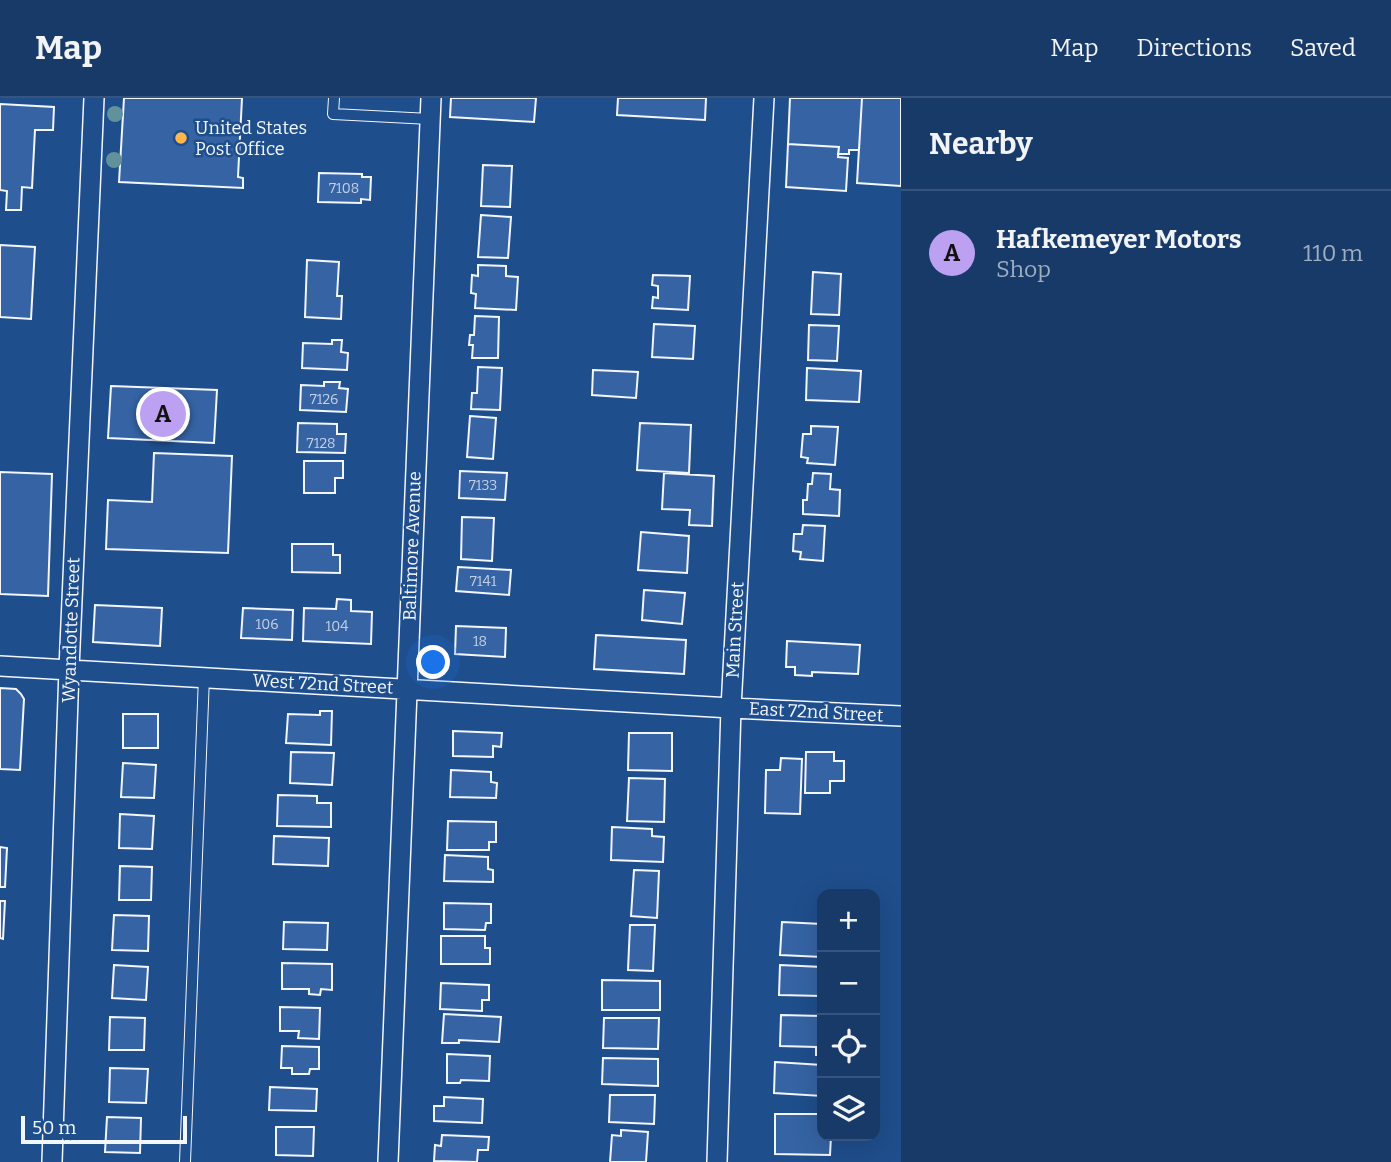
<!DOCTYPE html>
<html lang="en">
<head>
<meta charset="utf-8">
<style>
	body { margin:0; font-family:Bitter,serif; background:#244571; color:#f1f3f6 }
	.controls { position:absolute; right:21px; bottom:21px; display:grid; overflow:hidden; border-radius:14px; box-shadow:0 7px 28px #0002 }
	.controls button { width:63px; height:63px; display:grid; place-items:center; padding:0; border:0; border-bottom:2px solid #36547d; background:#173a69; color:#f1f3f6; font:35px sans-serif }
	.scale { position:absolute; left:21px; bottom:18px; width:166px; box-sizing:border-box; padding-left:7px; border:4px solid #f2f6ff; border-top:0; font-size:19px; line-height:24px; white-space:nowrap; color:#f2f6ff; -webkit-text-stroke:5px #1f4e8c; paint-order:stroke }
	.you { position:absolute; left:434px; top:565px; width:24px; height:24px; margin:-18px; border:5px solid #fff; border-radius:50%; background:#1a73e8; box-shadow:0 0 0 10px #1a73e833 }
	.badge { display:grid; place-items:center; width:46px; height:46px; border-radius:50%; background:#bca0f2; color:#111; font-size:23px; font-weight:700 }
	.pin { position:absolute; translate:-50% -50%; border:4px solid #fff; box-shadow:0 2px 7px #0006 }
	.list { margin:0; padding:0; list-style:none }
	h2 { display:flex; justify-content:space-between; align-items:center; height:91px; margin:0; padding:0 28px; font-size:30px }
	h2 small { font-size:23px; font-weight:400; color:#9eadc0 }
	.list li { display:grid; grid-template-columns:46px 1fr auto; gap:21px; align-items:center; box-sizing:border-box; height:126px; padding:0 28px; border-top:2px solid #36547d }
	.list b { display:block; font-size:26px; white-space:nowrap }
	.list p { margin:0; font-size:23px; white-space:nowrap; color:#9eadc0 }
	.list em { font-size:23px; font-style:normal; color:#9eadc0 }
	.icon { flex:none; width:38px; height:38px; fill:none; stroke:currentColor; stroke-width:2; stroke-linecap:round; stroke-linejoin:round }
	.map { position:relative; flex:none; width:901px; height:1064px; overflow:hidden }
	header { display:flex; align-items:center; gap:42px; box-sizing:border-box; height:98px; padding:0 35px; background:#173a69; border-bottom:2px solid #36547d }
	header strong { font-size:33px }
	nav { display:flex; gap:38px; margin-inline-start:auto; font-size:24px }
	main { display:flex }
	aside { flex:1; background:#173a69 }
	.map>svg:first-child { display:block }
</style>
</head>
<body>
<header>
<strong>Map</strong>
<nav><a>Map</a><a>Directions</a><a>Saved</a></nav>
</header>
<main>
<div class="map">
<svg width="901" height="1064" viewBox="0 0 901 1064">
	<rect width="100%" height="100%" fill="#1f4e8c"/>
	<!-- building -->
	<path fill="#3563a3" stroke="#f2f6ff" stroke-width="2" d="M124,0H242L238,79L243,80V90L119,84Z
		M451,0H536L534,24L450,19Z
		M618,0H706L705,22L617,17Z
		M790,0H862L859,52H849V56H838L839,49L788,46Z
		M862,0H901V88L857,85Z
		M0,6L54,9L53,32H35L32,90L22,89L21,112H6L7,93L0,92Z
		M788,46L839,49L838,59L848,60L846,93L786,89Z
		M483,67L512,68L510,109L481,108Z
		M319,75L362,76V79H371L370,102L361,101V105L318,104Z
		M481,117L511,119L508,160L478,159Z
		M0,147L35,149L31,221L0,219Z
		M307,162L339,164L337,198H342L341,221L305,219Z
		M478,167L506,168V178L518,179L516,212L475,210L476,196L471,195L472,177L478,178Z
		M813,174L841,176L839,217L811,216Z
		M653,177L690,178L688,212L652,210L653,199L658,200V188L652,187Z
		M475,218L499,219L498,260H472L473,247H469L470,237H474Z
		M654,226L695,228L693,261L652,259Z
		M809,227L839,228L837,263L808,262Z
		M332,242H342L341,254L348,255L347,272L302,270L303,245L332,246Z
		M478,269L502,270L500,312L471,311L472,295H477Z
		M807,270L861,273L859,304L806,302Z
		M593,272L638,274L636,300L592,297Z
		M324,284H340L339,290L348,291L346,314L300,312L301,287L324,288Z
		M111,288L217,292L214,345L108,340Z
		M470,318L496,320L493,361L467,359Z
		M298,325L337,326V336H346L345,355L297,354Z
		M640,325L691,327L689,375L637,372Z
		M811,328L838,329L835,367L807,365L808,360L801,359L803,336H811Z
		M154,355L232,358L228,455L106,451L108,402L152,404Z
		M304,363H343V380H335V395H304Z
		M460,373L507,375L505,402L459,400Z
		M0,374L52,376L48,498L0,496Z
		M664,375L714,378L712,428L689,427L690,412L662,411Z
		M813,375L831,376L830,391L840,392L839,418L803,416V402H807L808,386H812Z
		M462,419L494,420L492,463L461,461Z
		M803,427L825,428L823,463L800,461L801,454L793,453L794,436H802Z
		M641,434L689,438L687,475L638,472Z
		M292,446H333V457H340V475L292,474Z
		M458,469L511,472L509,497L456,493Z
		M644,492L685,495L682,526L642,522Z
		M337,501L351,502V513L372,514L371,546L303,543L304,510L336,511Z
		M95,507L162,510L160,548L93,544Z
		M243,510L293,512L292,542L241,540Z
		M456,528L506,530L505,559L455,556Z
		M596,537L686,542L684,576L594,571Z
		M787,543L860,547L858,576L812,574V578L795,577V569H786Z
		M0,590L16,591L21,596L24,601L20,672L0,671Z
		M320,613H332L331,647L286,645L288,616L320,617Z
		M123,616H158V650H123Z
		M453,633L502,635L501,649L493,648V659L453,658Z
		M629,635H672V673L628,672Z
		M291,654L334,655L332,687L290,685Z
		M806,654H834V663H844V683H830V695H805Z
		M781,660L802,661L800,716L765,715L766,672H780Z
		M123,665L156,667L154,700L121,699Z
		M451,672L491,674V684L497,685L496,700L450,699Z
		M629,680L665,681L664,724L627,723Z
		M278,697L317,698V705H331V729L277,728Z
		M120,716L154,718L152,751L119,750Z
		M448,723L496,724V744H489V752H447Z
		M612,729L652,731V738L664,739L663,764L611,762Z
		M274,738L329,740L328,768L273,766Z
		M0,749L7,750L5,789H0Z
		M445,757L488,759V771L493,772V784L444,783Z
		M120,768L152,769L151,802H119Z
		M634,772L659,773L657,820L631,818Z
		M0,803H5L3,841L0,840Z
		M444,805L491,806V825H486L485,832L444,831Z
		M114,817L149,818L148,853L112,852Z
		M284,824L328,825L327,852L283,851Z
		M782,824L822,826V859L780,857Z
		M630,827H655L653,873L628,872Z
		M441,838H485V850H490V866H441Z
		M282,865L332,866V892L321,891L320,897L309,896V891H282Z
		M114,867L148,869L146,902L112,900Z
		M780,867L822,869V898L779,897Z
		M602,882L660,883V912H602Z
		M441,885L489,887V902H482V913L440,911Z
		M280,909L320,910L319,941L298,940L299,933H280Z
		M444,916L501,919L499,944L459,942V945H442Z
		M781,917L822,918V957H816V949L780,948Z
		M110,919L145,920L144,952H109Z
		M604,920H659L658,951L603,950Z
		M282,948L319,949V971H310L309,976H292V970H281Z
		M447,956L490,958L489,983L461,982L460,985H447Z
		M603,960L658,961V988L602,986Z
		M775,964L822,967V998L774,995Z
		M110,970L148,971L146,1005L109,1004Z
		M270,989L317,991L316,1013L269,1012Z
		M610,997H655L654,1026L609,1024Z
		M444,999L483,1001L482,1025L434,1023V1008H444Z
		M775,1016H822V1038H831L830,1057L775,1056Z
		M107,1019L141,1020L140,1055L105,1054Z
		M276,1029H314L313,1058L276,1057Z
		M621,1032L648,1034L646,1064H610L612,1037L621,1038Z
		M442,1037L489,1039L488,1052H478L477,1064L434,1063L435,1047L441,1048Z"/>
	<g fill="none" stroke-linecap="round" stroke-linejoin="round">
		<defs>
			<path id="lane" d="M334,0L333,16L430,21
				M185,1064L204,579"/>
			<path id="street" d="M0,568L731,610L901,618
				M52,1064L69,571L94,0
				M388,1064L431,0
				M717,1064L731,610L764,0"/>
		</defs>
		<!-- lane casing -->
		<use href="#lane" stroke="#f2f6ff" stroke-width="12"/>
		<!-- street casing -->
		<use href="#street" stroke="#f2f6ff" stroke-width="22"/>
		<!-- lane -->
		<use href="#lane" stroke="#1f4e8c" stroke-width="10"/>
		<!-- street -->
		<use href="#street" stroke="#1f4e8c" stroke-width="19"/>
	</g>
	<!-- trees -->
	<g fill="#61919a">
		<circle cx="115" cy="16" r="8"/>
		<circle cx="114" cy="62" r="8"/>
	</g>
	<!-- markers -->
	<circle fill="#ffb74d" stroke="#1f4e8c" stroke-width="2.5" cx="181" cy="40" r="7"/>
	<g text-anchor="middle" dominant-baseline="central" stroke-width="5" stroke-linejoin="round" paint-order="stroke">
		<!-- number labels -->
		<g font-size="14" fill="#c3d1e8">
			<text x="344" y="90">7108</text>
			<text x="324" y="301">7126</text>
			<text x="321" y="345">7128</text>
			<text x="483" y="387">7133</text>
			<text x="483" y="483">7141</text>
			<text x="267" y="526">106</text>
			<text x="337" y="528">104</text>
			<text x="480" y="543">18</text>
		</g>
		<!-- poi labels -->
		<g font-size="18" fill="#f2f6ff" stroke="#1f4e8c" text-anchor="start">
			<text x="195" y="30">United States<tspan x="195" dy="21">Post Office</tspan></text>
		</g>
		<!-- street labels -->
		<g font-size="18" fill="#f2f6ff" stroke="#1f4e8c">
			<text transform="translate(412 448) rotate(-88)">Baltimore Avenue</text>
			<text transform="translate(71 532) rotate(-88)">Wyandotte Street</text>
			<text transform="translate(735 532) rotate(-87)">Main Street</text>
			<text transform="translate(323 586) rotate(3)">West 72nd Street</text>
			<text transform="translate(816 614) rotate(3)">East 72nd Street</text>
		</g>
	</g>
</svg>
<div class="controls">
<button>+</button>
<button>−</button>
<button><svg class="icon" aria-label="locate" viewBox="0 0 24 24"><circle cx="12" cy="12" r="6"/><path d="M12 2v4M12 18v4M2 12h4M18 12h4"/></svg></button>
<button><svg class="icon" aria-label="layers" viewBox="0 0 24 24"><path d="M12 4l9 5-9 5-9-5zM3 14l9 5 9-5"/></svg></button>
</div>
<div class="scale">50 m</div>
<div class="you"></div>
<div class="pin badge" style="left:163px;top:316px">A</div>
</div>
<aside>
<h2>Nearby<small></small></h2>
<ul class="list">
<li><span class="badge">A</span><div><b>Hafkemeyer Motors</b><p>Shop</p></div><em>110 m</em></li>
</ul>
</aside>
</main>
</body>
</html>
